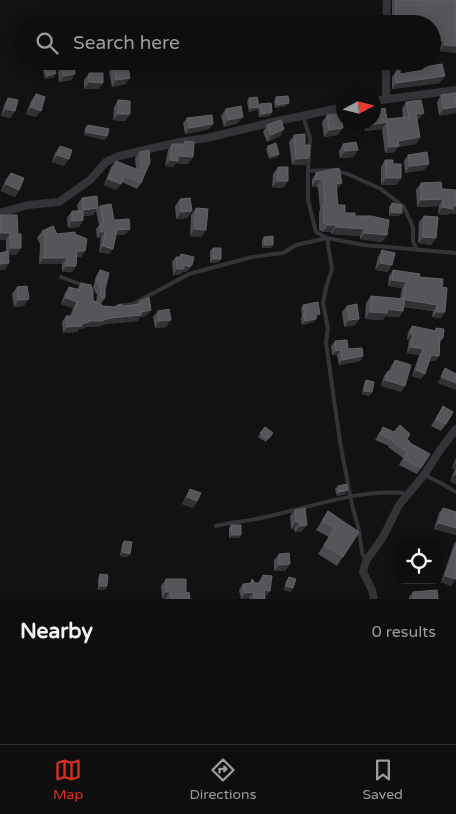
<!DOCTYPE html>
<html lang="en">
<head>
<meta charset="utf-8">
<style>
	body { margin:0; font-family:"Varela Round",sans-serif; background:#171717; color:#f1f3f6 }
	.controls { position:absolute; right:15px; bottom:15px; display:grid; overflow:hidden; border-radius:8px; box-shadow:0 2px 12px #0003 }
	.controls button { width:45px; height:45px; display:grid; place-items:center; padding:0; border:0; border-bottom:1px solid #2e2e2e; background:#0e0e0e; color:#f1f3f6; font:25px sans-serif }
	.compass { position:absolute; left:336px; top:85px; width:45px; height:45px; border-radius:50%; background:#0e0e0e; box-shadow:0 2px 12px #0003; rotate:83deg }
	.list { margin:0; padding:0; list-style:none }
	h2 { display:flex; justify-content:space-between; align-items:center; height:65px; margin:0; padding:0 20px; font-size:21px }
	h2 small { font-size:16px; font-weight:400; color:#9b9c9e }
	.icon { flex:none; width:28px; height:28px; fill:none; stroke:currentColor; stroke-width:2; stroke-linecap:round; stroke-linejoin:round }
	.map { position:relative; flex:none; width:456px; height:599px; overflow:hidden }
	.search { position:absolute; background:#0e0e0e; box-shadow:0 2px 12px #0003; left:15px; right:15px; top:15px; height:55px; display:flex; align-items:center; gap:12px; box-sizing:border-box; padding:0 18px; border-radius:28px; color:#9b9c9e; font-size:19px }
	.sheet { height:145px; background:#0e0e0e }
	nav { display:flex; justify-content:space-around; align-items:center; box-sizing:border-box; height:70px; border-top:1px solid #2e2e2e; background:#0e0e0e; font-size:14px; color:#9b9c9e }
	nav a { display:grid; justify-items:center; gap:2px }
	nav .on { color:#d93025 }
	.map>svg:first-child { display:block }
</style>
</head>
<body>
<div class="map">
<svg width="456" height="599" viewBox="0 0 456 599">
	<rect width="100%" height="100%" fill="#121213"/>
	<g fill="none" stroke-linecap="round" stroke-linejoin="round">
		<!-- lane -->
		<path stroke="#333437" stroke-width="4" d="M303,116L310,138L308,171V200L316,232L327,238L332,269L326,288L323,303L328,329L326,342L328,357L340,442L352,505L359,530L362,553L366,561
			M308,171L332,170L348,174L381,189L404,207L413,227V241L417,250
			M61,277L85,286
			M118,306L133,304L189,274L252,257L283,253L296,245L327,238L364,245L456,253
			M424,475L441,483L456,492
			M216,526C233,522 249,521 265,517C309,508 363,487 408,494"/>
		<!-- street -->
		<path stroke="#333437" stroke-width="8" d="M386,24L387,0
			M386,98V61
			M374,101L456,90
			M0,213L28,205L59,202L90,180L106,162L119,156L179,142L207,138L273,122L344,107
			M374,599L372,590L363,572L366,561L383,537L399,505L424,475L440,450L456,429"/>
	</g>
	<!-- wall -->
	<path fill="#4b4c4f" d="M392,0H456V53L440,51V48L432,24H392Z
		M62,65L75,74L71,80L59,82L58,72Z
		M114,65L130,78L125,84L112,87L109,72Z
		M45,66L56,73L54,77L45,79L43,70Z
		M424,67L440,83L392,89V77L396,71L400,74L422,70Z
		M89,73L103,83L98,89H84V80Z
		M456,93L439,116L437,102L441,95Z
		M36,94V117L26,114L31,101Z
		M276,97L286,106L275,108L274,101Z
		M8,98L15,111L10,118L1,116L4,105Z
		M249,98L259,106L260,104L272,112L270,116L259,117L258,108L257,110L249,112L247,102Z
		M118,100L130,114L125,121L113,120L114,107Z
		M406,102L419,119H417L420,137L416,144L398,147L394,152L385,153L382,129L365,131L364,122H374L387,119L403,118L402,109Z
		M226,109L238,123L224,127L221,116Z
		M327,115L338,135L324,137L322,122Z
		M187,118L209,129L185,134L183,123Z
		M88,125L107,136L105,140L84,135L85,128Z
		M267,125L284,129L280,136L267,142L263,132Z
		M294,135L305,145L309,158L305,165H292L289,142Z
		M185,141L188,164L176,163L173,167L165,166L168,150L172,144H183Z
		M343,144L358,150L353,157L340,158L339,151Z
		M60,146L64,166L52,162L55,153Z
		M268,146L279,154L277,157L269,159L266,149Z
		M140,152L141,183L137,189L122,182L116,190L104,185L111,167L116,161L136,169L135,158Z
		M408,155L424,170L405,173L404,161Z
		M385,160L393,164L401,178L396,185H381V167Z
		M278,167L288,181L283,188L272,187L273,174Z
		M11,173L19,190L15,197L1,191L6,179Z
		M316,173L337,190H336L338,205L345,213L355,216L387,235L382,242L360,239V236L331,234V232H323L319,230V212L320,210L318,188L316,186L312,187V179Z
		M421,183L442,189L456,190V214L450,213L448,215L438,214L439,206L417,207L416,190Z
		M82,198L98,208L93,215L83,216V220L79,227L68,228L67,218L72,211H78L77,205Z
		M180,199L192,211L187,218L176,219L175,206Z
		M392,203L399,216H389V207Z
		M100,206L114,220L126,234L116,235L113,249L109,254L99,252L101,237L97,238L96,229L99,225L96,211Z
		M196,208L206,230L201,237L190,236L191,215Z
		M0,215L21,248L16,255H8L5,270H0L6,251V240Z
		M424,216L436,238L431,245L418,243L419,222Z
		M42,231L57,234H75L85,251L81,257H77L76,266L72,272H62V264H39L40,244L37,238Z
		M264,237L273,245L271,248H262V240Z
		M213,248L221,259L219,262L210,263V251Z
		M382,250L388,272L375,270L378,257Z
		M181,254L192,265L188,270L185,272L183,271L181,274L173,275L172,262L176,257H179Z
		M100,270L105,289V298L101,304L103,306L114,307L137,304L140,301L151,310L146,316L140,317L137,321L106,324L100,326L99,327H86L84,328L79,329L77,332L63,333L62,322L66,316H70L73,308L61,304L65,293L69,287L77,289L81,283L93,300L96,302L97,295L93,288L96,276Z
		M393,270L419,277L442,287L441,318L432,317L433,311L404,307L403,311L399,317L385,316L383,320L365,319L366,303L371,296L400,299L402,288L388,286L389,276Z
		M17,287L24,306L14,307L12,294Z
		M303,305L318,317L316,318L314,322L302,325L301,318L302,316L301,308Z
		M347,306L359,319L355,325L344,327L342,312Z
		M158,311L171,320L166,327L155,328L153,317Z
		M412,326L435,331L436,328L443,338L440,342L439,356L435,361H430L421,379L412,376L419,355L407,353L409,340H407L408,332Z
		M335,341L348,349L363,356L360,361L339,365L337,355H332L331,346Z
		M395,360L405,386L401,392L381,386L384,376L388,371H389L391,366Z
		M366,380L370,396L362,394L364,384Z
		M443,406L446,424L441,431L431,426Z
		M265,427L273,433L266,442L258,437Z
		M383,427L394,432L410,434L407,439L421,468L417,474L399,465L403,458L388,447L389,446L375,440L379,433Z
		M456,458V484L450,481L455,469L452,468Z
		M338,486L346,494L337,496L335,489Z
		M190,489L197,501L193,508L182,504L186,496Z
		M443,508L456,512V535L434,529L439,513Z
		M295,510L307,525L302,531L295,532L294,529H291L290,516Z
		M328,511L359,532L337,566L318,554L329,537L316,530Z
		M231,525L239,538H229V528Z
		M124,541L128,557L120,556L122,544Z
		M456,541V579L451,586L441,582L454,544Z
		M279,554L290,564L285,571H274V560Z
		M100,574L107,586L105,590H98V578Z
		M263,575L270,591L266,596H265V599H250L249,598L241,599L239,590L243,584H249L252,579L255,583H258L259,581Z
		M289,577L291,592L284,590L286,581Z
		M166,579L186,593L190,599H162L161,586Z
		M413,592L438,599H409V597Z"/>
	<!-- shaded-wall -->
	<path fill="#303133" d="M432,40L444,41L440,48L432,47Z
		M444,45L456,46V53L440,51Z
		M56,73L54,77L45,79L47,76Z
		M75,74L71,80L59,82L64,76Z
		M445,76L440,83L392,89L396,83Z
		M130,78L125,84L112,87L116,80Z
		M89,82L103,83L98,89H84Z
		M289,103L286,106L275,108L277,105Z
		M31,107L41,111L36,117L26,114Z
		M259,107L257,110L249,112L251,108Z
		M456,107V113L439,116L444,109Z
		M6,109L15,111L10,118L1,116Z
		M272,112L270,116L259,117L262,114Z
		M424,113L419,119L412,120L416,114Z
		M118,114H130L125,121L113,120Z
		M243,117L238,123L224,127L228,120Z
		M387,122L382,129L365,131L370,125Z
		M213,124L209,129L185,134L189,128Z
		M343,128L338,135L324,137L329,130Z
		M284,129L280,136L267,142L271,135Z
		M86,132L107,136L105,140L84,135Z
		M420,137L416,144L398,147L394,152L385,153L389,147L398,141Z
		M358,150L353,157L340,158L345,151Z
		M279,154L277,157L269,159L271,156Z
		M57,155L69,159L64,166L52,162Z
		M178,156L193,157L188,164L176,163L173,167L165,166L170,160Z
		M309,158L305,165H292L296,159Z
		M429,164L424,170L405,173L410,166Z
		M386,178H401L396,185H381Z
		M108,179L121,184L116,190L104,185Z
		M321,179L316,186L312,187L316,180Z
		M277,181H288L283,188L272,187Z
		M342,183L337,190L331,191L336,184Z
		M6,184L19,190L15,197L1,191Z
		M443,199L439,206L417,207L421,200Z
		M453,206H456V214L450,213L448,215L438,214L442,207Z
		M98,208L93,215L78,216L83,210Z
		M192,211L187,218L176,219L181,212Z
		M391,212L402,213L399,216H389Z
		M83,220L79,227L68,228L72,221Z
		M328,225H336L331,232H323Z
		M336,227L364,229L360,236L331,234Z
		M130,229L126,234L113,236L117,230Z
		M194,229L206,230L201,237L190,236Z
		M101,232H105L101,237L97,238Z
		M0,233H10L6,240H0Z
		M365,233L387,235L382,242L360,239Z
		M423,237L436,238L431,245L418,243Z
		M265,245H273L271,248H262Z
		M103,246L113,249L109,254L99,252Z
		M11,248H21L16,255H6Z
		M77,251H85L81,257H73Z
		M44,258H67L62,264H39Z
		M213,259H221L219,262L210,263Z
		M9,263L5,270H0V264Z
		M380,263L392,265L388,272L375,270Z
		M184,265H192L188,270L185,272L183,271L181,274L173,275L177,269Z
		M66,266H76L72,272H62Z
		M392,280L406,282L402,288L388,286Z
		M66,298L77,302L73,308L61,304Z
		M29,299L24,306L14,307L18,300Z
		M403,300L437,305L433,311L399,306Z
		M388,309L403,311L399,317L385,316L383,320L365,319L370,312Z
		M151,310L146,316L140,317L137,321L106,324L100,326L99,327H86L84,328L79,329L77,332L63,333L67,327L81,324L88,321L103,320Z
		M437,312H445L441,318L432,317Z
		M316,319L314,322L302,325L305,321Z
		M359,319L355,325L344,327L349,320Z
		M171,320L166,327L155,328L159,321Z
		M411,334L413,335L409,340H407Z
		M411,347L423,349L419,355L407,353Z
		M341,350L337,355H332L336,351Z
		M431,355L439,356L435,361H428Z
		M363,356L360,361L339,365L342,360Z
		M416,370L425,374L421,379L412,376Z
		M441,377L456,383V390L437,383Z
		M385,380L405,386L401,392L381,386Z
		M364,391L372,392L370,396L362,394Z
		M456,462V467L455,469L452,468Z
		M454,475L456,476V484L450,481Z
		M348,490L346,494L337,496L339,492Z
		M187,497L197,501L193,508L182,504Z
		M296,522H299L294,529H291Z
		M439,523L456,528V535L434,529Z
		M307,525L302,531L295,532L300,526Z
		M232,535H241L239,538H229Z
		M123,552L130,554L128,557L120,556Z
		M290,564L285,571H274L279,565Z
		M445,576L456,579L451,586L441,582Z
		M100,586H107L105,590H98Z
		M286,586L293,588L291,592L284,590Z
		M264,590L270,591L266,596H260Z
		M166,592H170L165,599H162Z
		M254,592L249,598L241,599L245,593Z"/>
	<!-- building -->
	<path fill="#54565a" stroke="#616368" d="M396,0H456V46L444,45V41L432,40V24H394L396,18Z
		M127,62L130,78L116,80L114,65Z
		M74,63L75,74L64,76L62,65Z
		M54,64L56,73L47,76L45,66Z
		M442,64L445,76L396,83V71L400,70V74L425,70L424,67Z
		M89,73H103V83L89,82Z
		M456,93V107L444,109L441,95Z
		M36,94L45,97L41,111L31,107Z
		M288,96L289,103L277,105L276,97Z
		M257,97L259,107L251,108L249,98Z
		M8,98L18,100L15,111L6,109Z
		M118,100L130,101V114H118Z
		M421,100L424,113L416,114L420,137L398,141L399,146L389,147L387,122L370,125L369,122H374V110L385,108L387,119L409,117L406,102Z
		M271,103L272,112L262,114L260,104Z
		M241,106L243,117L228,120L226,109Z
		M341,113L343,128L329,130L327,115Z
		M212,115L213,124L189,128L187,118Z
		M281,120L284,129L271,135L267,125Z
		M88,125L109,129L107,136L86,132Z
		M305,134V145H310L309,158L296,159L294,135Z
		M185,141L194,142L193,157L178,156V161L170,160L172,144H184Z
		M356,142L358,150L345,151L343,144Z
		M276,143L279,154L271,156L268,146Z
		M60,146L72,150L69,159L57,155Z
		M149,150L150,162L141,183L124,175L121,184L108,179L116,161L141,171L140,152Z
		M427,152L429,164L410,166L408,155Z
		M385,160H393V164H401V178H386Z
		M278,167H288V181H277Z
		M339,168L342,183L336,184L338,205H345V213H355V216H371L389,220L387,235L365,233L364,229L336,227V225H328L324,223L323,205H325L323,181L321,179L316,180V173Z
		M11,173L24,178L19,190L6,184Z
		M441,182L442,189L456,190V206H453V209L442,207L443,199L421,200V183Z
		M97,196L98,208L83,210L82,198Z
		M190,198L192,211L181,212L180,199Z
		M392,203L402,205V213L391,212Z
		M111,204L114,220L129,219L130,229L117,230L113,249L103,246L105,232H101L100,224H104L100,206Z
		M196,208L208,209L206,230L194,229Z
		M72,211H83V220L72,221Z
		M0,215H17L18,234H21V248H11L10,233H0Z
		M424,216L438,217L436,238L423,237Z
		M53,226L57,234L75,232V234L87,239L85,251H77L76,266H66L67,258H44L45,238L42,231Z
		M273,236V245H265L264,237Z
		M213,248H221V259H213Z
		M382,250L395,253L392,265L380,263Z
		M8,251L9,263L0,264V253Z
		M181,254L194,257L192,265L189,267L184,265V269H177L176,257H180Z
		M100,270L109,273L105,289V298L100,296L101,289L97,282Z
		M393,270L420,274L419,277L443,279L442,287L447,288L445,312H437V305L403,299L406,282L392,280Z
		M81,283L91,285L93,291V300L103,306L114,307L121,304L124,306L140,304V301L149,297L151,310L141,312V315L111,318L103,320V321H88L89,322L81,324L82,326L67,327L66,316H73L77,302L66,298L69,287L80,290Z
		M27,286L29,299L18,300L17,287Z
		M371,296L405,299L403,311L388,309L387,313L370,312Z
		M318,302L320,314L316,315V319L305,321L303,314H305L303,305Z
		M357,304L359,319L349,320L347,306Z
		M169,309L171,320L159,321L158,311Z
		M412,326L436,331V328L444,329L443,338H440L439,356L431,355L425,374L416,370L423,349L411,347L413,335L411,334Z
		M347,340L348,349L362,348L363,356L342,360L341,350L336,351L335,341Z
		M395,360L411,365L405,386L385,380L388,371L391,372Z
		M445,368L456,374V383L441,377Z
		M366,380L374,382L372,392L364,391Z
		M443,406L453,412L446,424L436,419Z
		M400,425L410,434L407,439L410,442V443L430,454L421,468L404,459L407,452L392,441L393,440L380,434L383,427L394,432Z
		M265,427L273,433L268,439L260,433Z
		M347,484L348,490L339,492L338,486Z
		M190,489L201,493L197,501L187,497Z
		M305,508L307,525L300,526L299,522H296L295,510Z
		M443,508L456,512V528L439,523Z
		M328,511L359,532L343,557L324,545L335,528L322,521Z
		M231,525H241V535H232Z
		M124,541L132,542L130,554L123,552Z
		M456,545V579L445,576Z
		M289,553L290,564L279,565V554Z
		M100,574L108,575L107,586H100Z
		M263,575L272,576L270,591L264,590L265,599H254V592L245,593L243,584L252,583V579L255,583H262Z
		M289,577L296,579L293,588L286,586Z
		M166,579H186V593L189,592L190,599H171L170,592H166Z
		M437,590L438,599H413V592Z"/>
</svg>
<div class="controls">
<button><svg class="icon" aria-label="locate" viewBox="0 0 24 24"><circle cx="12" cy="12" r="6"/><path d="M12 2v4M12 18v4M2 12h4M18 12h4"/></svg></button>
</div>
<svg class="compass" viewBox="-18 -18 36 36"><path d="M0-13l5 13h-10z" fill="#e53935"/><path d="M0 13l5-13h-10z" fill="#9b9c9e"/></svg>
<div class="search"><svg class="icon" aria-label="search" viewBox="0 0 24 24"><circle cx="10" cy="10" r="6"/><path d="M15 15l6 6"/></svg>Search here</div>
</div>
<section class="sheet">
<h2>Nearby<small>0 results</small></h2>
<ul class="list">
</ul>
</section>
<nav>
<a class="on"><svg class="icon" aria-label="map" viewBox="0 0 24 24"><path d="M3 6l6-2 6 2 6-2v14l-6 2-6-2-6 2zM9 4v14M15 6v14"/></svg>Map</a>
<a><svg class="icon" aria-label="directions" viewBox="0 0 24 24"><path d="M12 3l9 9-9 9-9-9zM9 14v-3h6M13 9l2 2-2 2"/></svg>Directions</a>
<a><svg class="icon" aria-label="saved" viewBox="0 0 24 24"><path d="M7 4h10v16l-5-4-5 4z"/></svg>Saved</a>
</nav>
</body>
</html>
